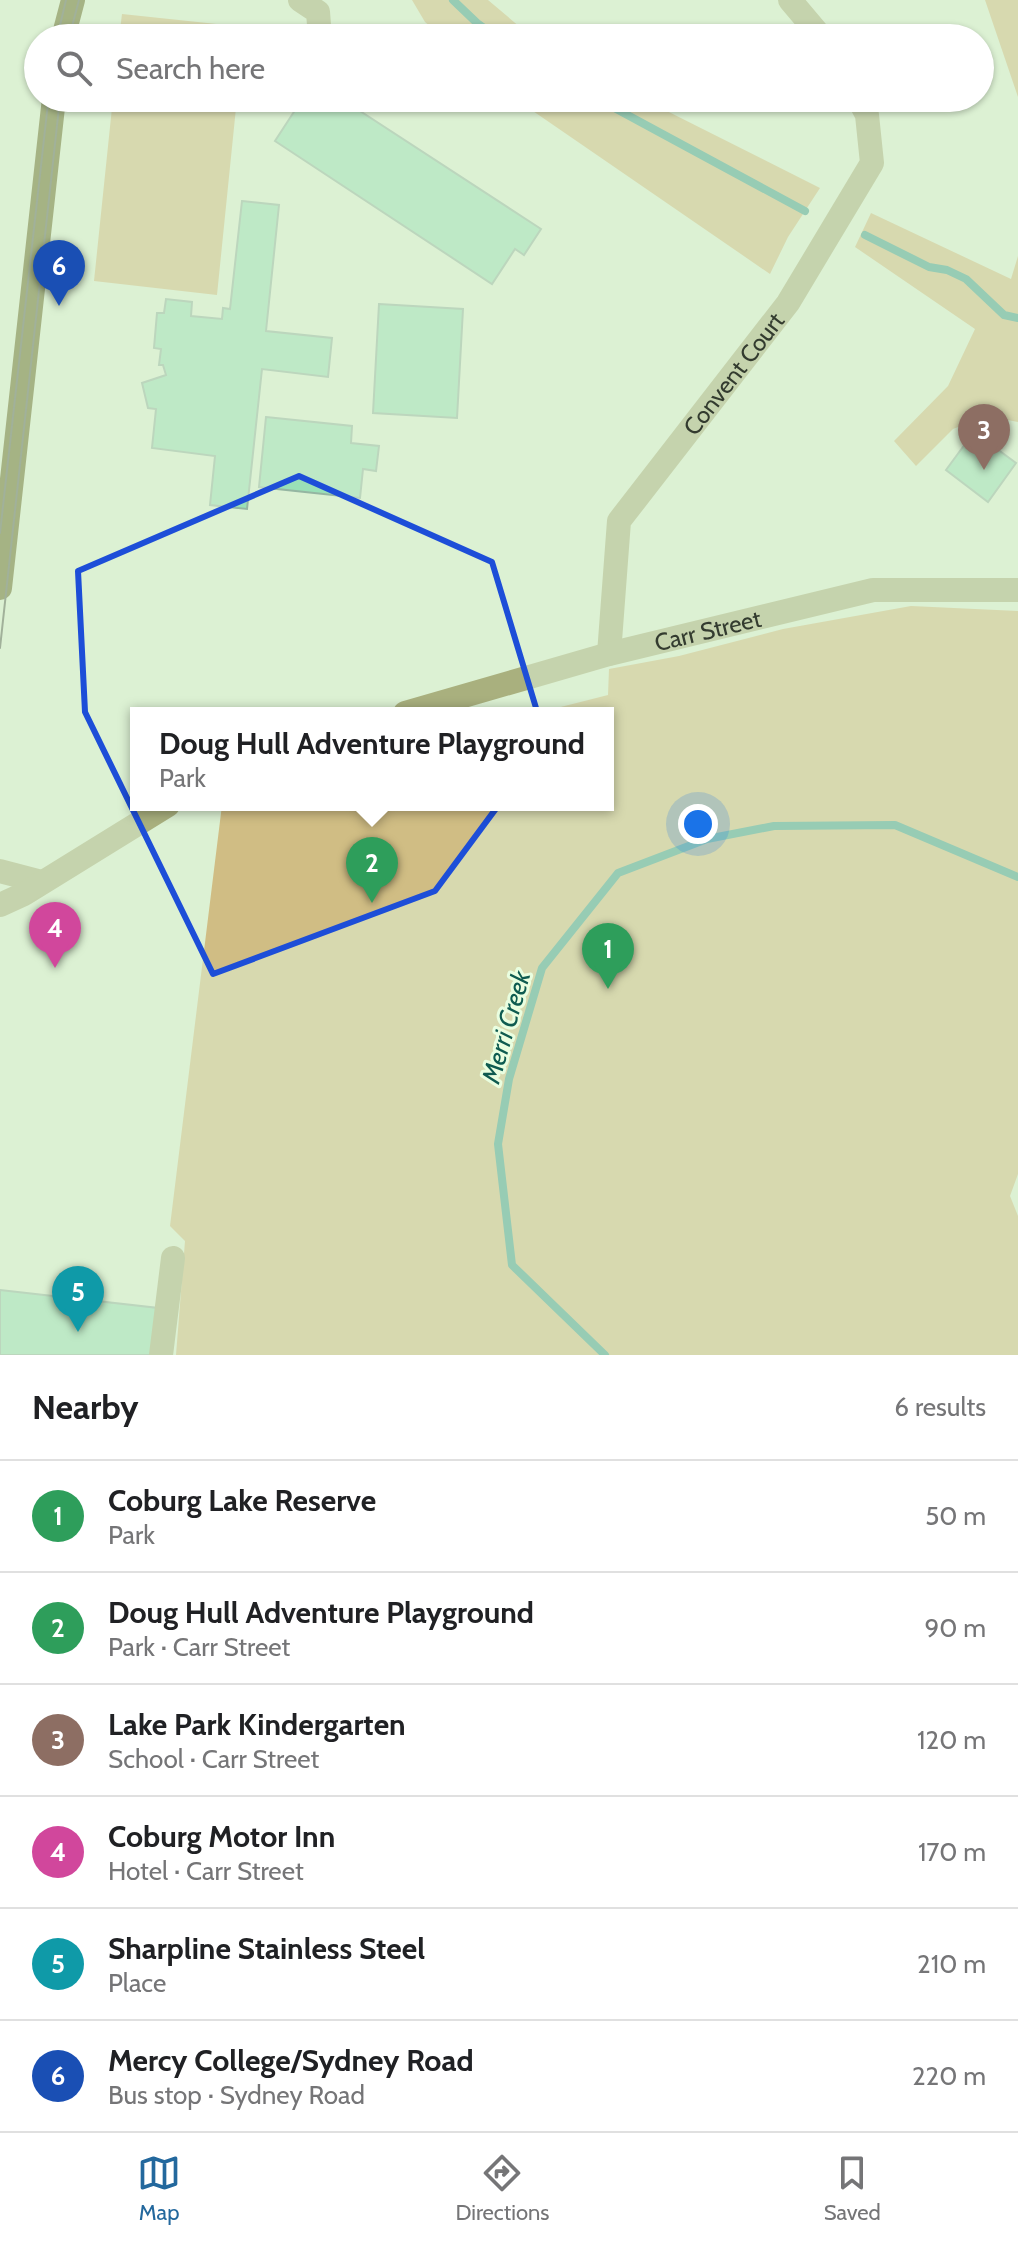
<!DOCTYPE html>
<html lang="en">
<head>
<meta charset="utf-8">
<style>
	body { margin:0; font-family:Cabin,sans-serif; background:#f6f6f6; color:#202124 }
	.you { position:absolute; left:698px; top:824px; width:28px; height:28px; margin:-20px; border:6px solid #fff; border-radius:50%; background:#1a73e8; box-shadow:0 0 0 12px #1a73e833 }
	.badge { display:grid; place-items:center; width:52px; height:52px; border-radius:50%; background:#23689d; color:#fff; font-size:26px; font-weight:700 }
	.pin { position:absolute; translate:-50% -66px; filter:drop-shadow(0 2px 4px #0008) }
	.pin::after { content:''; position:absolute; top:42px; width:28px; height:24px; background:inherit; clip-path:polygon(0 0,100% 0,50% 100%) }
	.popup { position:absolute; left:130px; top:707px; width:484px; height:104px; box-sizing:border-box; display:grid; place-content:center; border-radius:0px; background:#fff; filter:drop-shadow(0 2px 6px #0005); font-size:26px; white-space:nowrap; color:#757577 }
	.popup b { font-size:30px; color:#202124 }
	.popup::after { content:''; position:absolute; left:50%; top:100%; margin-left:-16px; border:16px solid transparent; border-top-color:#fff }
	.list { margin:0; padding:0; list-style:none }
	h2 { display:flex; justify-content:space-between; align-items:center; height:104px; margin:0; padding:0 32px; font-size:34px }
	h2 small { font-size:26px; font-weight:400; color:#757577 }
	.list li { display:grid; grid-template-columns:52px 1fr auto; gap:24px; align-items:center; box-sizing:border-box; height:112px; padding:0 32px; border-top:2px solid #e0e0e0 }
	.list b { display:block; font-size:30px; white-space:nowrap }
	.list p { margin:0; font-size:26px; white-space:nowrap; color:#757577 }
	.list em { font-size:26px; font-style:normal; color:#757577 }
	.icon { flex:none; width:44px; height:44px; fill:none; stroke:currentColor; stroke-width:2; stroke-linecap:round; stroke-linejoin:round }
	.map { position:relative; flex:none; width:1018px; height:1355px; overflow:hidden }
	.search { position:absolute; background:#fff; box-shadow:0 2px 6px #0004; left:24px; right:24px; top:24px; height:88px; display:flex; align-items:center; gap:20px; box-sizing:border-box; padding:0 28px; border-radius:44px; color:#757577; font-size:30px }
	.sheet { height:776px; background:#fff }
	nav { display:flex; justify-content:space-around; align-items:center; box-sizing:border-box; height:112px; border-top:2px solid #e0e0e0; background:#fff; font-size:22px; color:#757577 }
	nav a { display:grid; justify-items:center; gap:4px }
	nav .on { color:#23689d }
	.map>svg:first-child { display:block }
</style>
</head>
<body>
<div class="map">
<svg width="1018" height="1355" viewBox="0 0 1018 1355">
	<rect width="100%" height="100%" fill="#dcf1d3"/>
	<!-- green -->
	<path fill="#d0bd84" d="M412,0H488L533,38H444L425,22Z
		M985,0H1018V97Z
		M122,14L245,27L244,38H119Z
		M113,98H237L217,295L94,281Z
		M514,98H641L820,188L788,237L770,274Z
		M871,213L1011,279L1018,256V422L987,416L953,429L916,466L894,441L948,386L975,329L855,247Z
		M911,606L1018,611V1174L1010,1196L1018,1216V1355H176L185,1241L170,1226L222,805H608V713H537L608,695L609,669L679,656L783,629Z"/>
	<g fill="none" stroke-linecap="round" stroke-linejoin="round">
		<!-- stream -->
		<path stroke="#439f8f" stroke-width="8" d="M453,0L477,23L498,38
			M596,98L805,211
			M865,235L929,267L947,270L966,279L1004,315L1018,318
			M605,1355L512,1265L498,1144L509,1079L542,968L618,873L707,839L774,826L895,825L1018,877"/>
	</g>
	<!-- building -->
	<path fill="#9ae0b7" stroke="#95b6a2" stroke-width="2" d="M303,98H340L541,229L524,255L515,249L492,284L275,141Z
		M242,201L279,205L266,331L332,338L328,377L262,369L247,509L210,505L215,456L152,448L156,409L148,408L142,383L166,375L163,365H159L161,349L154,348L157,313H164L166,299L192,302L191,316L222,319L223,308L230,309Z
		M379,304L463,309L457,418L373,413Z
		M266,417L352,426L351,443L379,446L376,471L363,469L360,498L259,487Z
		M974,432L1016,463L988,502L946,470Z
		M0,1290L158,1308L153,1355H0Z"/>
	<g fill="none" stroke-linecap="round" stroke-linejoin="round">
		<!-- minor -->
		<g stroke="#a9b07e" stroke-width="24">
			<path d="M300,0L318,12L320,38"/>
			<path d="M790,0L822,38"/>
			<path id="s1" d="M609,654L619,521L788,303L872,163L867,115L858,98"/>
			<path id="s2" d="M405,713L609,654L873,590H1018"/>
			<path d="M0,871L42,882"/>
			<path d="M0,905L24,894L168,805"/>
			<path d="M161,1355L173,1258"/>
		</g>
		<!-- highway -->
		<path stroke="#636825" stroke-width="24" d="M63,38L73,0
			M0,588L54,98"/>
		<!-- tram -->
		<path stroke="#596454" stroke-width="2" d="M57,38L66,0
			M69,38L79,0
			M0,533L48,103
			M0,648L60,98"/>
	</g>
	<!-- marked area -->
	<path d="M0 0H1018V1355H0ZM299,476L492,562L546,741L435,891L213,974L85,712L78,571Z" fill="#dcf1d3" fill-opacity=".55" fill-rule="evenodd"/>
	<path fill="none" stroke="#1d4ed8" stroke-width="6" stroke-linejoin="round" d="M299,476L492,562L546,741L435,891L213,974L85,712L78,571Z"/>
	<g text-anchor="middle" dominant-baseline="central" stroke-width="6" stroke-linejoin="round" paint-order="stroke">
		<!-- street labels -->
		<g font-size="24" fill="#333b2f" stroke="#e9fee0">
			<text stroke="none"><textPath href="#s1" startOffset="320">Convent Court</textPath></text>
			<text stroke="none"><textPath href="#s2" startOffset="314">Carr Street</textPath></text>
		</g>
		<!-- water labels -->
		<g font-size="26" font-style="italic" fill="#0e5b50" stroke="#e9fee0">
			<text transform="translate(506 1027) rotate(-74)">Merri Creek</text>
		</g>
	</g>
</svg>
<div class="you"></div>
<div class="pin badge" style="left:608px;top:989px;background:#2e9e5b">1</div>
<div class="pin badge" style="left:372px;top:903px;background:#2e9e5b">2</div>
<div class="popup"><b>Doug Hull Adventure Playground</b>Park</div>
<div class="pin badge" style="left:984px;top:470px;background:#8d6e63">3</div>
<div class="pin badge" style="left:55px;top:968px;background:#d1479c">4</div>
<div class="pin badge" style="left:78px;top:1332px;background:#0f9aa8">5</div>
<div class="pin badge" style="left:59px;top:306px;background:#1a4fb4">6</div>
<div class="search"><svg class="icon" aria-label="search" viewBox="0 0 24 24"><circle cx="10" cy="10" r="6"/><path d="M15 15l6 6"/></svg>Search here</div>
</div>
<section class="sheet">
<h2>Nearby<small>6 results</small></h2>
<ul class="list">
<li><span class="badge" style="background:#2e9e5b">1</span><div><b>Coburg Lake Reserve</b><p>Park</p></div><em>50 m</em></li>
<li><span class="badge" style="background:#2e9e5b">2</span><div><b>Doug Hull Adventure Playground</b><p>Park · Carr Street</p></div><em>90 m</em></li>
<li><span class="badge" style="background:#8d6e63">3</span><div><b>Lake Park Kindergarten</b><p>School · Carr Street</p></div><em>120 m</em></li>
<li><span class="badge" style="background:#d1479c">4</span><div><b>Coburg Motor Inn</b><p>Hotel · Carr Street</p></div><em>170 m</em></li>
<li><span class="badge" style="background:#0f9aa8">5</span><div><b>Sharpline Stainless Steel</b><p>Place</p></div><em>210 m</em></li>
<li><span class="badge" style="background:#1a4fb4">6</span><div><b>Mercy College/Sydney Road</b><p>Bus stop · Sydney Road</p></div><em>220 m</em></li>
</ul>
</section>
<nav>
<a class="on"><svg class="icon" aria-label="map" viewBox="0 0 24 24"><path d="M3 6l6-2 6 2 6-2v14l-6 2-6-2-6 2zM9 4v14M15 6v14"/></svg>Map</a>
<a><svg class="icon" aria-label="directions" viewBox="0 0 24 24"><path d="M12 3l9 9-9 9-9-9zM9 14v-3h6M13 9l2 2-2 2"/></svg>Directions</a>
<a><svg class="icon" aria-label="saved" viewBox="0 0 24 24"><path d="M7 4h10v16l-5-4-5 4z"/></svg>Saved</a>
</nav>
</body>
</html>
